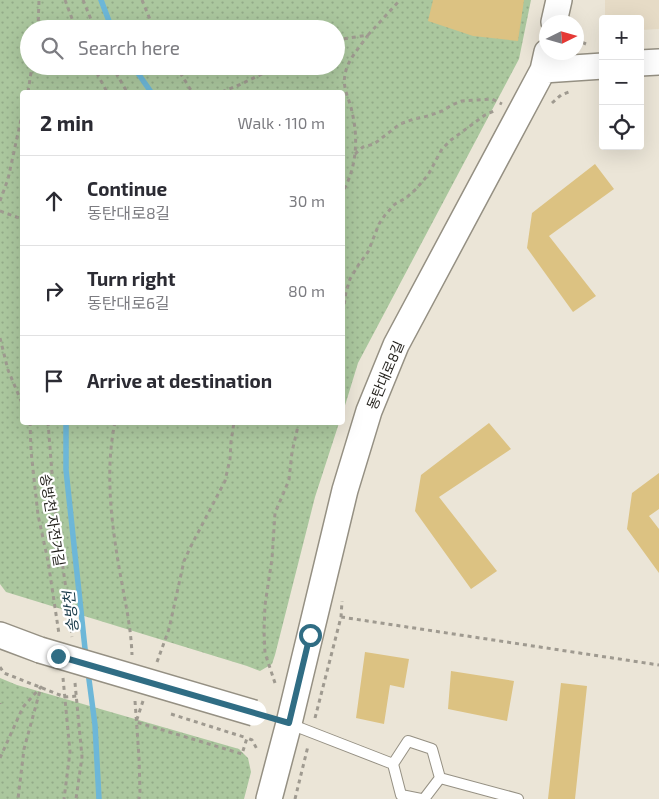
<!DOCTYPE html>
<html lang="en">
<head>
<meta charset="utf-8">
<style>
	body { margin:0; font-family:"Exo 2","Noto Sans KR",sans-serif; background:#f7f7f7; color:#2b2b33 }
	.controls { position:absolute; right:15px; top:15px; display:grid; overflow:hidden; border-radius:5px; box-shadow:0 5px 20px #0002 }
	.controls button { width:45px; height:45px; display:grid; place-items:center; padding:0; border:0; border-bottom:1px solid #e1e1e2; background:#fff; color:#2b2b33; font:25px sans-serif }
	.compass { position:absolute; left:539px; top:15px; width:45px; height:45px; border-radius:50%; background:#fff; box-shadow:0 5px 20px #0002; rotate:85deg }
	.stop { position:absolute; width:15px; height:15px; margin:-11px; border:4px solid #306d84; border-radius:50%; background:#fff }
	.stop.end { background:#306d84; border-color:#fff; box-shadow:0 1px 5px #0008 }
	.list { margin:0; padding:0; list-style:none }
	h2 { display:flex; justify-content:space-between; align-items:center; height:65px; margin:0; padding:0 20px; font-size:21px }
	h2 small { font-size:16px; font-weight:400; color:#7c7c81 }
	.list li { display:grid; grid-template-columns:32px 1fr auto; gap:15px; align-items:center; box-sizing:border-box; height:90px; padding:0 20px; border-top:1px solid #e1e1e2 }
	.list b { display:block; font-size:19px; white-space:nowrap }
	.list p { margin:0; font-size:16px; white-space:nowrap; color:#7c7c81 }
	.list em { font-size:16px; font-style:normal; color:#7c7c81 }
	.icon { flex:none; width:28px; height:28px; fill:none; stroke:currentColor; stroke-width:2; stroke-linecap:round; stroke-linejoin:round }
	.map { position:relative; flex:none; width:659px; height:799px; overflow:hidden }
	.search { position:absolute; background:#fff; box-shadow:0 5px 20px #0002; left:20px; top:20px; width:325px; height:55px; display:flex; align-items:center; gap:12px; box-sizing:border-box; padding:0 18px; border-radius:28px; color:#7c7c81; font-size:19px }
	.panel { position:absolute; background:#fff; box-shadow:0 5px 20px #0002; left:20px; top:90px; width:325px; height:335px; border-radius:5px }
	.map>svg:first-child { display:block }
</style>
</head>
<body>
<div class="map">
<svg width="659" height="799" viewBox="0 0 659 799">
	<defs>
		<pattern id="park-dots" width="8" height="8" patternUnits="userSpaceOnUse" patternTransform="scale(1.25)"><rect width="8" height="8" fill="#abc79e"/><path d="M2 2h.1M6 6h.1" fill="none" stroke="#93aa88" stroke-width="1.8" stroke-linecap="round"/></pattern>
	</defs>
	<rect width="100%" height="100%" fill="#ebe5d7"/>
	<!-- education -->
	<path fill="#e6dbc6" d="M605,0H659V29L640,30V19H605Z"/>
	<!-- park -->
	<path fill="url(#park-dots)" fill-rule="evenodd" d="M0,0H531L519,59L358,363L343,412L342,92H22V422L339,423L315,497L275,655L272,664L260,671L247,666L6,592L0,584ZM29,29H336V66H29Z
		M0,678L17,685L239,749L248,758L251,772L244,799H0Z"/>
	<g fill="none" stroke-linecap="round" stroke-linejoin="round">
		<!-- stream -->
		<path stroke="#6db7d8" stroke-width="5.5" d="M101,0L112,29
			M133,66L151,92
			M66,422V470L86,658
			M88,672L95,725L99,799"/>
	</g>
	<!-- building -->
	<path fill="#dcc282" d="M433,0H524L518,41L473,36L428,21Z
		M595,164L614,189L549,236L596,296L573,312L527,248L532,213Z
		M489,423L511,449L439,497L497,571L471,589L415,511L421,475Z
		M659,473V509L649,516L659,529V573L627,529L632,493Z
		M365,652L409,659L404,688L390,685L384,724L356,718Z
		M451,671L514,681L507,721L448,709Z
		M561,683L587,686L575,799H548Z"/>
	<g fill="none" stroke-linecap="round" stroke-linejoin="round">
		<defs>
			<path id="service" d="M290,724L393,764
				M393,764L408,741L432,749L440,778L424,799
				M393,764L401,795L421,799
				M440,778L518,799"/>
			<path id="tertiary" d="M554,22L559,0
				M640,63L659,62
				M543,70L603,66
				M0,635L40,650
				M269,799L289,723L345,490L369,411L396,345L543,70L547,52"/>
		</defs>
		<!-- service casing -->
		<use href="#service" stroke="#959083" stroke-width="12"/>
		<!-- tertiary casing -->
		<use href="#tertiary" stroke="#959083" stroke-width="28"/>
		<!-- path -->
		<path stroke="#9f9a90" stroke-width="3" stroke-dasharray="4 4" stroke-linecap="butt" d="M65,0L76,29
			M83,0L95,29
			M142,0L154,29
			M38,29L39,0
			M368,35L400,0
			M576,38L579,41L586,44
			M336,40L368,35C360,47 347,60 345,75C342,88 350,100 352,112C357,132 357,153 351,173C349,180 345,187 342,194
			M93,66L107,92
			M112,66L127,92
			M176,66L192,92
			M28,92L32,66
			M222,92L239,85L278,66
			M552,103L561,95L569,92
			M355,154L363,147L374,144L400,124L414,119L428,116L442,111L452,105L462,101L492,99L502,104
			M0,201L8,179L22,115
			M0,211L22,219
			M342,320L346,292L350,279L359,264L368,252L379,224L385,215L395,204L406,198L416,189L428,175L442,149L451,140L474,123L485,115L496,110
			M0,338L8,370L22,403
			M30,422L31,451L38,515L48,561L59,634
			M48,422L55,512L70,617L72,637
			M115,422C105,470 111,520 119,567C124,597 131,625 132,655
			M341,617L659,665
			M157,662L169,629L184,561L191,546L225,481L230,459L231,442L234,422
			M0,667L4,673L65,697L77,696
			M63,678L70,752L64,799
			M75,683L82,757L76,799
			M275,683L265,653L264,631L265,605L272,559L275,513L289,480L292,452L299,422
			M135,701L139,757L140,792L139,799
			M143,701L136,722L242,754L247,738L252,740L258,751
			M0,703V704
			M315,718L341,617L342,601
			M0,758L23,707L41,687L24,749L18,799
			M295,799L308,746"/>
		<!-- service -->
		<use href="#service" stroke="#fff" stroke-width="10"/>
		<!-- tertiary -->
		<use href="#tertiary" stroke="#fff" stroke-width="25"/>
		<defs>
			<path id="tertiary-bridge" d="M40,650L254,713"/>
		</defs>
		<!-- tertiary-bridge casing -->
		<use href="#tertiary-bridge" stroke="#959083" stroke-width="28" stroke-linecap="butt"/>
		<!-- path-bridge -->
		<path stroke="#9f9a90" stroke-width="3" stroke-dasharray="4 4" stroke-linecap="butt" d="M171,714L247,738"/>
		<!-- tertiary-bridge -->
		<use href="#tertiary-bridge" stroke="#fff" stroke-width="25"/>
	</g>
	<g fill="none" stroke-linecap="round" stroke-linejoin="round">
		<!-- route -->
		<path stroke="#306d84" stroke-width="6" d="M58,656L289,723L310,635"/>
	</g>
	<g text-anchor="middle" dominant-baseline="central" stroke-width="4.5" stroke-linejoin="round" paint-order="stroke">
		<!-- street labels -->
		<g font-size="14" fill="#211f1a" stroke="#fff">
			<text transform="translate(385 375) rotate(-67)">동탄대로8길</text>
			<text transform="translate(53 520) rotate(81)">송방천 자전거길</text>
		</g>
		<!-- water labels -->
		<g font-size="15" font-style="italic" fill="#153746" stroke="#fff">
			<text transform="translate(70 612) rotate(-96)">송방천</text>
		</g>
	</g>
</svg>
<div class="controls">
<button>+</button>
<button>−</button>
<button><svg class="icon" aria-label="locate" viewBox="0 0 24 24"><circle cx="12" cy="12" r="6"/><path d="M12 2v4M12 18v4M2 12h4M18 12h4"/></svg></button>
</div>
<svg class="compass" viewBox="-18 -18 36 36"><path d="M0-13l5 13h-10z" fill="#e53935"/><path d="M0 13l5-13h-10z" fill="#7c7c81"/></svg>
<div class="stop" style="left:310px;top:635px"></div>
<div class="stop end" style="left:58px;top:656px"></div>
<div class="search"><svg class="icon" aria-label="search" viewBox="0 0 24 24"><circle cx="10" cy="10" r="6"/><path d="M15 15l6 6"/></svg>Search here</div>
<section class="panel">
<h2>2 min<small>Walk · 110 m</small></h2>
<ul class="list">
<li><svg class="icon" aria-label="ahead" viewBox="0 0 24 24"><path d="M12 20V5M6 11l6-6 6 6"/></svg><div><b>Continue</b><p>동탄대로8길</p></div><em>30 m</em></li>
<li><svg class="icon" aria-label="right" viewBox="0 0 24 24"><path d="M7 20v-9h11M14 6l5 5-5 5"/></svg><div><b>Turn right</b><p>동탄대로6길</p></div><em>80 m</em></li>
<li><svg class="icon" aria-label="arrive" viewBox="0 0 24 24"><path d="M6 21V4h12l-3 4 3 4H6"/></svg><div><b>Arrive at destination</b></div></li>
</ul>
</section>
</div>
</body>
</html>
